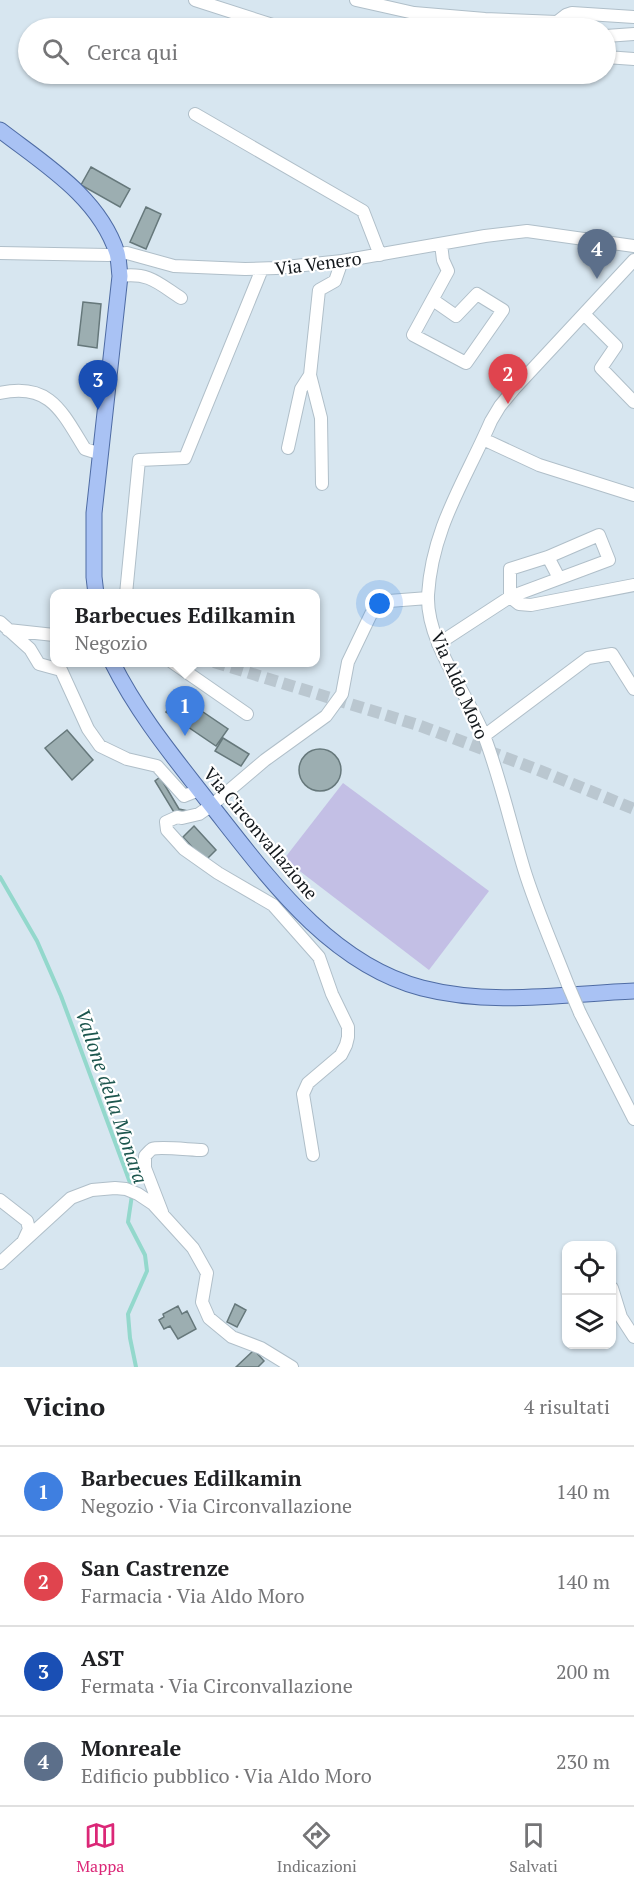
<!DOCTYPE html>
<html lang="it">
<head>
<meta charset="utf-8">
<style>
	body { margin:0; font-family:"PT Serif",serif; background:#f2f2f2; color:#202124 }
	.controls { position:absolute; right:18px; bottom:18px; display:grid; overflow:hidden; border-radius:12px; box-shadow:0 2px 4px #0004 }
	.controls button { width:54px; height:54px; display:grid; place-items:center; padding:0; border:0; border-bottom:2px solid #e0e0e0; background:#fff; color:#202124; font:30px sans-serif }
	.you { position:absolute; left:380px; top:604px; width:21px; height:21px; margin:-15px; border:4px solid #fff; border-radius:50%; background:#1a73e8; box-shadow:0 0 0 9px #1a73e833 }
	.badge { display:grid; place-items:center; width:39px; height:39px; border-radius:50%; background:#db2777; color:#fff; font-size:20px; font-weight:700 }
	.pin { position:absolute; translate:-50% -50px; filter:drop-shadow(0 2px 3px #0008) }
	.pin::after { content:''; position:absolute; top:32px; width:21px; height:18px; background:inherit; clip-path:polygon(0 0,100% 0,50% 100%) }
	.popup { position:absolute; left:50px; top:589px; width:270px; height:78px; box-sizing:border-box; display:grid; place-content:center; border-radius:12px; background:#fff; filter:drop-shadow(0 2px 4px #0005); font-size:20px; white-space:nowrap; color:#757577 }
	.popup b { font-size:22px; color:#202124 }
	.popup::after { content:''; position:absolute; left:50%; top:100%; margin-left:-12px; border:12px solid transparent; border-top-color:#fff }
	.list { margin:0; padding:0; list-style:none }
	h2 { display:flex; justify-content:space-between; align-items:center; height:78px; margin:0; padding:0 24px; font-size:26px }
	h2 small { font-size:20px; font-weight:400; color:#757577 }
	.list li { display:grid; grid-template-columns:39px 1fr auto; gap:18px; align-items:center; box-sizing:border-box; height:90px; padding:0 24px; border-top:2px solid #e0e0e0 }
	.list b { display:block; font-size:22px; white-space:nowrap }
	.list p { margin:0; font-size:20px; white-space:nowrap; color:#757577 }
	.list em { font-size:20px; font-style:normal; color:#757577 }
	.icon { flex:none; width:33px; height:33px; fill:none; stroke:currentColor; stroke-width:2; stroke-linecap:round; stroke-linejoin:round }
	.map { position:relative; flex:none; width:634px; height:1367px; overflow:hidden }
	.search { position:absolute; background:#fff; box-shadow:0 2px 4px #0004; left:18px; right:18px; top:18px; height:66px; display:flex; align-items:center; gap:15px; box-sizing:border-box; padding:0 21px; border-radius:33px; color:#757577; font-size:22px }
	.sheet { height:438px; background:#fff }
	nav { display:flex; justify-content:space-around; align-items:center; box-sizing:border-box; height:84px; border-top:2px solid #e0e0e0; background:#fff; font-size:16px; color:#757577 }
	nav a { display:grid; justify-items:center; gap:3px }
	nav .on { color:#db2777 }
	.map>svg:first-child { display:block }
</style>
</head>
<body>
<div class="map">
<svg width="634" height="1367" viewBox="0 0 634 1367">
	<rect width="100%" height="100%" fill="#d7e6f0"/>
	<!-- green -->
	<path fill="#c3bfe5" d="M343,783L489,891L429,970L284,859Z"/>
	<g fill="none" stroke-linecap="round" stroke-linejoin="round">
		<!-- stream -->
		<path stroke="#93d8cc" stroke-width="4" d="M0,877L37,941L61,996L132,1188
			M132,1195L128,1222L145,1255L147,1271L128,1314L130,1338L136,1367"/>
	</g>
	<!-- building -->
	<path fill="#9caeb1" stroke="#66787b" stroke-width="1.5" d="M91,167L130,189L120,207L81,185Z
		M146,207L161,214L146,249L130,242Z
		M83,302L101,304L97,348L78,345Z
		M178,695L228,729L216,746L166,712Z
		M67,730L93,760L72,780L45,748Z
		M223,738L249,754L241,766L215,751Z
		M299 770a21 21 0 1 1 42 0a21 21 0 1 1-42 0Z
		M160,777L179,809L188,811L175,814L155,781Z
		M194,826L216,850L205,861L183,837Z
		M235,1304L246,1310L237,1327L227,1322Z
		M178,1306L182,1314L187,1311L196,1329L178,1339L170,1326L164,1329L159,1320L164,1317L163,1314Z
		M254,1350L264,1361L258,1367H236Z"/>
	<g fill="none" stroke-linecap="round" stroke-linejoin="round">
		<!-- minor-tunnel -->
		<path stroke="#bac7d0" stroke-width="12" stroke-dasharray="12 6" stroke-linecap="butt" d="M214,662L418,725L536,769L634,809"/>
		<defs>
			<path id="minor" d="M195,0L282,28
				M356,0L414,13L485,19L557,22
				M556,28L557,22L566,15L572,13L634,17
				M606,36L634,34
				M606,57L634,59
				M195,114L363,211L380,255
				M0,253L108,255L127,253L174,266L245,269L276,268L342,261L485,236L527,231L634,246
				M120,276C149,272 158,283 181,298
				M433,300L456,316L477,294L503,310L466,363L413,335L448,271L443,260L441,244
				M584,314L616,346L601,368L634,402
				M0,393C50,382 62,412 85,449L101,454
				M483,439L539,465L634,495
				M288,448L301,389L310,375
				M322,484L321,418L310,375L319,290L335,281L342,261
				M548,557L559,578
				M126,594L139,460L185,458L262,269
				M0,622L30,649L39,664L61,670L88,729L100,746L127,759L157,766L184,796L199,790
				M8,630L54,635
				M438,644L510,597L609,560L599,535L548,557L510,569V597L519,604L531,605L634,585
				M172,662L247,714
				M484,736L588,658L612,654L634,689
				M568,985C553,946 536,908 524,869C511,826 501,781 485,738C469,695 426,643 428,595C432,528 465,481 491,421L500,406L514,389L634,260
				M580,1013L634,1119
				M313,1155L303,1094L308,1083L341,1055L346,1045L348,1037V1027L332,994L319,957L273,905L218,873L184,849L167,830L166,822L177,817L182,818L199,814L212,805L265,760L326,716L342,694L348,662L371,614L389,601L428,598
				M0,1200L27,1221L29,1229L23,1242
				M162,1212L145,1168V1156C147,1154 149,1151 152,1149C159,1146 192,1150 202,1150
				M0,1263L71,1198L92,1190L115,1188L126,1189L138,1194L153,1204L193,1248L207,1273L202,1302L209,1318L232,1337L261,1348L292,1367
				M612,1288L621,1317L634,1337"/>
			<path id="major" d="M0,130C44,164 99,197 117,253C119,260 119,269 120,276L94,513V577L96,594
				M112,662C138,714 172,755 207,800C265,873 327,963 422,988C491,1006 564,994 634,991"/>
		</defs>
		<!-- minor casing -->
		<use href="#minor" stroke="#b0bfc9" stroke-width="14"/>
		<!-- major casing -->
		<use href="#major" stroke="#4f6ca4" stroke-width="17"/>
		<!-- minor -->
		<use href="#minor" stroke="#fff" stroke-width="12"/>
		<!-- major -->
		<use href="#major" stroke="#a9c2f4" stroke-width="15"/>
		<defs>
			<path id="minor-bridge" d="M568,985L580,1013"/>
		</defs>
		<!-- minor-bridge casing -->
		<use href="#minor-bridge" stroke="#b0bfc9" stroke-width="14" stroke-linecap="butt"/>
		<!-- minor-bridge -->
		<use href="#minor-bridge" stroke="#fff" stroke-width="12"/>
	</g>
	<g text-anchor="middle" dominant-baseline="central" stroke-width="4.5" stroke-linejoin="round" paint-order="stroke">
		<!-- street labels -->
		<g font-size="18" fill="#13181c" stroke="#fff">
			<text transform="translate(318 263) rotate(-7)">Via Venero</text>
			<text transform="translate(460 685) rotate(66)">Via Aldo Moro</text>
			<text transform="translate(261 833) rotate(50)">Via Circonvallazione</text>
		</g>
		<!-- water labels -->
		<g font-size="20" font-style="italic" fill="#1c564e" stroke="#fff">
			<text transform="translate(112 1096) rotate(71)">Vallone della Monara</text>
		</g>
	</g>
</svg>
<div class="controls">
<button><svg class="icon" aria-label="locate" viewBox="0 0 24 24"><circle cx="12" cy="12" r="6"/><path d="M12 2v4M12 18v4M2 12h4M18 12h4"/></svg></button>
<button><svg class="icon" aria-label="layers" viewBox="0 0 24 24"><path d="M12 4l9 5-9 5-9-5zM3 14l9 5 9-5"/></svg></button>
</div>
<div class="you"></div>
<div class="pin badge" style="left:185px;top:736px;background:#3f7fe0">1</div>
<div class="popup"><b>Barbecues Edilkamin</b>Negozio</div>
<div class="pin badge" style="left:508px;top:404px;background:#e0444e">2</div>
<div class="pin badge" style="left:98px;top:410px;background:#1a4fb4">3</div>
<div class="pin badge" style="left:597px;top:279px;background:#5c6f8a">4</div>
<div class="search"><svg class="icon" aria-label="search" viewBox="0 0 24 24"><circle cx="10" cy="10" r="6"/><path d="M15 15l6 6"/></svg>Cerca qui</div>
</div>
<section class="sheet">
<h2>Vicino<small>4 risultati</small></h2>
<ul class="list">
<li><span class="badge" style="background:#3f7fe0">1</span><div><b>Barbecues Edilkamin</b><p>Negozio · Via Circonvallazione</p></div><em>140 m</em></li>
<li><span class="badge" style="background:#e0444e">2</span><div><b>San Castrenze</b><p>Farmacia · Via Aldo Moro</p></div><em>140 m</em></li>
<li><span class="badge" style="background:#1a4fb4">3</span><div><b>AST</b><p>Fermata · Via Circonvallazione</p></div><em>200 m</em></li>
<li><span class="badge" style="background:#5c6f8a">4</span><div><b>Monreale</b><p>Edificio pubblico · Via Aldo Moro</p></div><em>230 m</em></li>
</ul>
</section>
<nav>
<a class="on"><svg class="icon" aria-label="map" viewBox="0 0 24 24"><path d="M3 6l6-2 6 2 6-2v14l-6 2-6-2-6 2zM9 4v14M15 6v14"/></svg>Mappa</a>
<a><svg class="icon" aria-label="directions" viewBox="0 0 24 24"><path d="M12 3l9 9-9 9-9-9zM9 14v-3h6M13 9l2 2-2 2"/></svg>Indicazioni</a>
<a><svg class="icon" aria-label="saved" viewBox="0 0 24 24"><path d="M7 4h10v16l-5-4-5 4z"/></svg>Salvati</a>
</nav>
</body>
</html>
